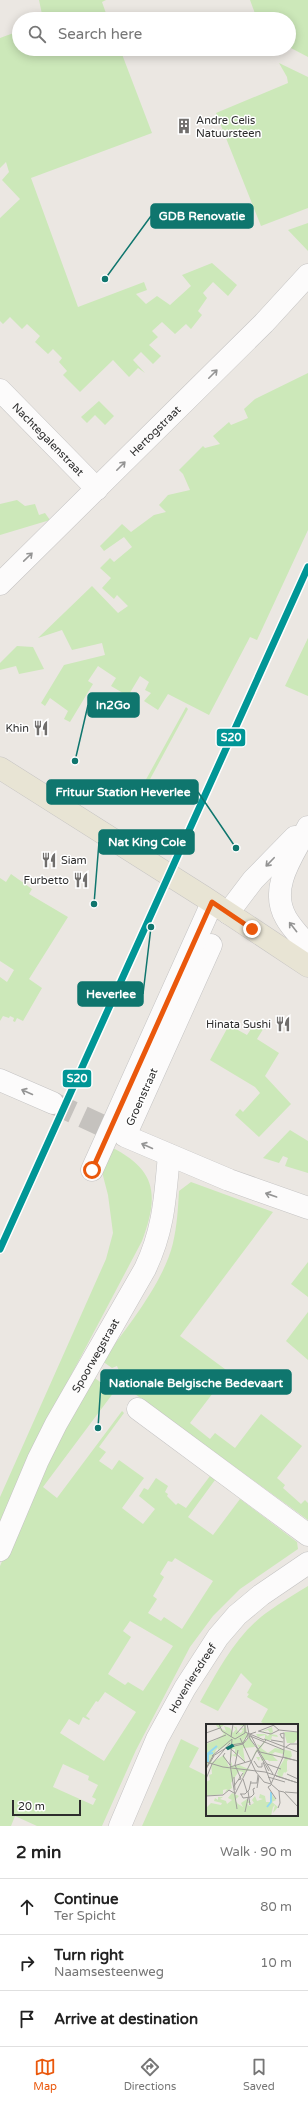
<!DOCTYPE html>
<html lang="en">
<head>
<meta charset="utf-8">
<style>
	body { margin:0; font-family:"Varela Round",sans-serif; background:#f2f2f2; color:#222 }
	.scale { position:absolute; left:12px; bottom:10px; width:69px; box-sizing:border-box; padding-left:4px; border:2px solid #2d2d2d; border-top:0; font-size:11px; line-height:14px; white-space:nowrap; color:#2d2d2d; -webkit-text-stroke:3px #fff; paint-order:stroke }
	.stop { position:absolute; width:12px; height:12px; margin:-9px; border:3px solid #ea580c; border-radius:50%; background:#fff }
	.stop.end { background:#ea580c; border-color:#fff; box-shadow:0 1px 4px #0008 }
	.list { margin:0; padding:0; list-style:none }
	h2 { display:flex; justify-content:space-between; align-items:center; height:52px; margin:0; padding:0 16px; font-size:17px }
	h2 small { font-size:13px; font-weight:400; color:#767676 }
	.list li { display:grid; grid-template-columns:26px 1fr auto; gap:12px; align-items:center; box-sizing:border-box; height:56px; padding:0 16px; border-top:1px solid #e0e0e0 }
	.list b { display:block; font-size:15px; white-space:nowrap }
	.list p { margin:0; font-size:13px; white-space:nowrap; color:#767676 }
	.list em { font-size:13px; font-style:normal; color:#767676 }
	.icon { flex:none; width:22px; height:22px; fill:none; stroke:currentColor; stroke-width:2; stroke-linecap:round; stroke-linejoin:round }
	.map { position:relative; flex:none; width:308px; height:1826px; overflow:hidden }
	.search { position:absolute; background:#fff; box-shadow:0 2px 10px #0003; left:12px; right:12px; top:12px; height:44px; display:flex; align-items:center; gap:10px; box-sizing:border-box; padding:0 14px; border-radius:22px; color:#767676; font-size:15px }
	.sheet { height:220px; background:#fff }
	nav { display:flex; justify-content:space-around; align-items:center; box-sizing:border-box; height:56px; border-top:1px solid #e0e0e0; background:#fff; font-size:11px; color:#767676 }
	nav a { display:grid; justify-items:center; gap:2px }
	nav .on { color:#ea580c }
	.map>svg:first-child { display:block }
</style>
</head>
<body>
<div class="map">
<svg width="308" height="1826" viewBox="0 0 308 1826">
	<rect width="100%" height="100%" fill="#ebe7e2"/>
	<!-- green -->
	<path fill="#cce8b9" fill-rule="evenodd" d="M39,0H106L102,2L108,19H43Z
		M250,0H308V57L289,47V19H257Z
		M19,31V49H120L152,133L31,178L78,307L144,282L147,290L136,294L146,304L157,296L170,305L191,286L182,275L212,263L237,285L228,296L213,282L203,293L207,298L198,311L202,315L191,329L186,324L175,334L162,322L152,331L158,337L149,345L161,356L153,364L141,352L133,360L145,373L138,368L129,377L113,360L80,392L63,375L67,371L59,362L62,358L53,349L48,354L35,342L40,336L27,324L22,329L10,317L3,324L0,321V218L20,199L2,180L9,172L6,162L0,168V38Z
		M279,63L308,77V208L261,226L216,113L288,83L287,77Z
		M308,223V251L288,230Z
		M308,373V530L257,640L250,637L209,715L168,694L158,710L144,701L151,693L145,690L149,682L140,676L128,696L111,686L116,678L98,666L88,681L93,684L70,722L64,719L68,711L50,698L45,706L41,703L64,665L105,655L102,643L72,650L62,630L38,638L92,586L118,613L128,606L117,595L114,599L102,588L111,578L100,568L110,558L114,562L132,547L124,537L104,551L100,546L122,524L131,532L154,515L166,512L159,505L168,495L190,490L183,474L179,470L203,446L205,448L220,444L213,436L229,422L231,425L248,418L244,409L255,399Z
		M99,401L114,416L105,425L95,415L87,423L81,417Z
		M17,500L25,506L35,504L39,515L45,513L50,520L0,535V504Z
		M308,638V696L285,686Z
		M17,646L33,647L44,669L19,674L16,666L0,670V663Z
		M186,707L188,709L141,796L138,794Z
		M11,874L32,889L29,894L68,917L29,979L42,988L23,1021L17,1018L15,1022L13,1021L14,1018L10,1016L9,1018L3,1016L0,1021V977L7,982L14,970L0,961V878L6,882Z
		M257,1020L265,1026L257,1039L279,1053L265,1076L291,1104L259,1137L235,1115L240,1109L243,1112L260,1093L255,1087L210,1060L229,1025L247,1035Z
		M290,1130L308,1141V1173L285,1166L288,1158L283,1156L279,1163L263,1158Z
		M111,1147C157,1170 159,1195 142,1241L41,1432L0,1531V1497L106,1259L113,1233L108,1195L102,1172Z
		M191,1182L273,1212L180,1336L229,1372L190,1423L210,1439L215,1433L235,1448L261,1414L302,1446L277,1478L285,1485L283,1488L301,1504L305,1500L308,1503V1520L135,1394L141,1386L125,1377L119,1371L117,1366L112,1368L102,1361C126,1329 164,1282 173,1243C177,1226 178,1209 179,1191Z
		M308,1262V1297L291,1284Z
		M308,1312V1360L286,1341Z
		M92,1376L114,1392L43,1487L57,1498L122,1411L124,1413L99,1447L106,1452L99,1461L112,1470L119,1460L144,1478L122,1508L143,1524L155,1509L139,1496L144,1488L148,1490L156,1478L168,1486L165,1492L168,1494L167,1496L176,1505L178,1503L186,1508L210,1476L215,1480L188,1517L213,1535L240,1499L297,1542L298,1549L240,1589L213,1616L190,1647L136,1750L102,1826H37L15,1816L11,1826H0V1566L63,1426ZM175,1558L213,1581L182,1629L164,1617L161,1621L148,1613L157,1599L153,1596L164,1577L160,1574L168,1561L172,1562ZM130,1621L173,1646L143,1691L128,1682L125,1685L108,1674L131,1637L123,1631ZM105,1692L136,1712L104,1761L60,1733L69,1719L79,1725L83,1717L89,1720L90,1719L86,1716L96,1701L98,1702ZM63,1764L89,1776L88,1780L98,1785L92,1797L96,1799L93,1805L53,1787Z
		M308,1586V1826H142L181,1739L199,1748L189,1767L207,1776V1815H297V1725H267L261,1722L268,1709L247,1697L249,1694L247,1693L252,1684L241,1673L218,1711L200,1702C219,1669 237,1633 269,1611C281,1602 295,1594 308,1586Z"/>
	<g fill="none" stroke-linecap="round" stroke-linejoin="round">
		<!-- minor-tunnel -->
		<path stroke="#c5c2be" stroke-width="22" stroke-dasharray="22 11" stroke-linecap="butt" d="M53,1103L125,1136"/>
		<defs>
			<g id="minor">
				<path id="s1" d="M0,390L97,489"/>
				<path id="s2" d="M0,584L264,323L308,275"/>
				<path d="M308,827C294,854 268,887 286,918C292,929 302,937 308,948"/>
				<path d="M228,913L253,880L295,837"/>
				<path d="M211,945L125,1136L229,1180L308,1208"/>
				<path d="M0,1080L53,1103"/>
				<path d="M92,1170L212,903"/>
				<path d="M138,1409L308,1535"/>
				<path id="s3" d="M0,1550L38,1460L56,1424L145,1269C164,1229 165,1198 169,1155"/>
				<path id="s4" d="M120,1826L157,1739L185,1688L218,1637L237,1615L261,1595L308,1563"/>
			</g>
			<path id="major" d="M0,768L204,897L308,966"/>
		</defs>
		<!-- minor casing -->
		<use href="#minor" stroke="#c4c3c3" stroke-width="23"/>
		<!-- major casing -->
		<use href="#major" stroke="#c6c4c3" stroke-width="23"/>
		<!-- minor -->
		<use href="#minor" stroke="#fcfbfb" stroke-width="22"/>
		<!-- major -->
		<use href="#major" stroke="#e8e4d4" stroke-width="22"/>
		<defs>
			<path id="rail-1" d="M0,1249L308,567"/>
		</defs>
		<!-- rail-1 casing -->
		<use href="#rail-1" stroke="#fff" stroke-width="10"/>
		<!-- rail-1 -->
		<use href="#rail-1" stroke="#009696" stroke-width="7"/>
	</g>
	<!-- one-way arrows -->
	<defs><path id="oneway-shaft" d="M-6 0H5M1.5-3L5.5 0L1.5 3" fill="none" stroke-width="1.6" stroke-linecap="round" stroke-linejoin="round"/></defs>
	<g stroke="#949494">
		<use href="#oneway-shaft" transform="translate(213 374) rotate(-45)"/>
		<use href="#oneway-shaft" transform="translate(121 466) rotate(-45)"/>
		<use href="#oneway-shaft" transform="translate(28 557) rotate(-44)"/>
		<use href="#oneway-shaft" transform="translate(270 862) rotate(134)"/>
		<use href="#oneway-shaft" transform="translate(293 927) rotate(-128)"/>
		<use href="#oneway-shaft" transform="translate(27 1092) rotate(-156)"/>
		<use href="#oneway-shaft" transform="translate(147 1146) rotate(-156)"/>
		<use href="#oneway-shaft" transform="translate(271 1195) rotate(-161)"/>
	</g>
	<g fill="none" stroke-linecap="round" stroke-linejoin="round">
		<!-- route -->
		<path stroke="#ea580c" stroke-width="5" d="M92,1170L212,902L252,929"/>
	</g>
	<!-- icons -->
	<defs>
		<symbol id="building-bare" viewBox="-9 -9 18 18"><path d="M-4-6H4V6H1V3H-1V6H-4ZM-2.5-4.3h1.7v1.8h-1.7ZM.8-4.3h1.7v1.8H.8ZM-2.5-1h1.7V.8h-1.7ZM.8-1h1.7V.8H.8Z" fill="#706e6c" stroke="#fff" stroke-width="2.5" paint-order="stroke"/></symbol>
		<symbol id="restaurant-bare" viewBox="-9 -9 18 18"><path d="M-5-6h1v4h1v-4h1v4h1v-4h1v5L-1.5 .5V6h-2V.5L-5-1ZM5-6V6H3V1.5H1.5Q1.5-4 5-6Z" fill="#706e6c" stroke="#fff" stroke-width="2.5" paint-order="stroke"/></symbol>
	</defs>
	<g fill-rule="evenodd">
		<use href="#building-bare" x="173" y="115" width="22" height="22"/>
		<use href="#restaurant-bare" x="30" y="717" width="22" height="22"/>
		<use href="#restaurant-bare" x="38" y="849" width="22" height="22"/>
		<use href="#restaurant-bare" x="70" y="869" width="22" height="22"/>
		<use href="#restaurant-bare" x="272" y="1013" width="22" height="22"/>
	</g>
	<g text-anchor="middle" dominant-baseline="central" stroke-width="3" stroke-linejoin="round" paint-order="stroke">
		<!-- poi labels -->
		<g font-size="11" fill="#2d2d2d" stroke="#fff" text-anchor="end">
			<text x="196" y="120" text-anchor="start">Andre Celis<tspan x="196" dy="13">Natuursteen</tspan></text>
			<text x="29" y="728">Khin</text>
			<text x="61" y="860" text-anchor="start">Siam</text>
			<text x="69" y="880">Furbetto</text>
			<text x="271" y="1024">Hinata Sushi</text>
		</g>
		<!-- street labels -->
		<g font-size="11" fill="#2d2d2d" stroke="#fff">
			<text stroke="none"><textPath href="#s2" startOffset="218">Hertogstraat</textPath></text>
			<text stroke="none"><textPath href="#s1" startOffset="69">Nachtegalenstraat</textPath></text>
			<text transform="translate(142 1097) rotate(-66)">Groenstraat</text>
			<text stroke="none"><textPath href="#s3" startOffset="217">Spoorwegstraat</textPath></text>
			<text stroke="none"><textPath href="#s4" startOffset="165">Hoveniersdreef</textPath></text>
		</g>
	</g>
	<!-- overview -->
	<g transform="translate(206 1724)">
		<rect width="92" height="92" fill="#ebe7e2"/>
		<path d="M9,0L18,1L14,4L20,7L18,2L24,4L27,9L30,5L27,2L31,4L30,2L32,8L35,9L37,6L33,5L38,4V2H33L39,0L42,12L37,16L41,17L43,11L49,23L37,24L39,38L32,29L30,33L26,31V32L24,36L25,26L26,31L29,30V25H17L25,23L24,19L12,27V24L10,26L5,39L18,31L23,43L26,38V42L33,41L45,46L40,47L36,54L37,48L33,47L25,59L26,64L19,68L21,65L17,66V70L0,72V58L4,56L3,51L6,50L5,40L3,39L2,42L0,45L3,39L0,43V20L8,17L0,19L10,16L18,10ZM66,3L67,8L64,10L71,11L72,13L66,12L65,16H60L55,24L62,29L69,24L85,27L86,32L81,37V47L84,45L79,49L88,56L78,48L76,53L69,51H73L71,50L73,44L79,34L77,30L69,28L66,30L75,33L66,31L72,37H63L65,41L62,36H57L58,38L55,36L56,31L52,27L50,29L54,33L53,37L50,33H54L50,29L45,38L51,24H53L51,20L55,22L59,16V11L52,13L50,10H59L62,12L64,9L62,6L55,8ZM78,8H92V14L88,19H81ZM64,68L70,76L66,78L72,83L67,89L69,81L67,83L65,92H0V84L5,79L15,81L16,79L8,77L9,74L12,76V73H17L14,75L20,77L21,80L26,76L22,74L26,69L33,72L29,76L32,80L37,83L35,79L41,75L45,79H41L43,82L48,79L46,76L49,72L51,77L57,75L53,74L54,70L59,72L60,78H64Z" fill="#cce8b9"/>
		<path fill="none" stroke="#91d8f1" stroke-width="2" d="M0,31L11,22M2,38V30L7,29M61,83L65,78V68"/>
		<path fill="none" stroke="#9f9d9a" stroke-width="1" d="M13,0L16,7L29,15L39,9V0M41,0L44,15L54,28L92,37M66,0L73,6L92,8M52,7L65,10L73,6M53,7L68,1M39,8L58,16M50,8L44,10L52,25M0,9L14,4M30,10L39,0M44,12L78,26M25,13L27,0M34,14L50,48M58,15L92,28M65,16L77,18M0,19L20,11M25,21L37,19L42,10M80,23L84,20H92M20,24L25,25L39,38M20,24L37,20L42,14V9M51,26L63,47M52,26L67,50M19,29L17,32L24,41M6,32L26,15M77,33L92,37M48,37L52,43H56V39M0,38L17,43L59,48L92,59M57,38L65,59M6,40L24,19M24,40L31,85M61,40L75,45M24,41L26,15M24,43L44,37M0,44L7,32L20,24M0,45L8,32M50,48L58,58L65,60L73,67M81,50L92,55M70,52L92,59M28,53L29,66M62,53L79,58M0,55L6,40M37,55L41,68M32,56L35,55L29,41L32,26M45,59H51L52,51M65,60L77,33L78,26V9L74,10L76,14H78M65,61L62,63L70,75M28,62L37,49M51,64L53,52M42,67L44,81M73,67L78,68L92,83M79,68L92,69M29,70L50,28L60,16M34,70H39L43,66L45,57M35,70L37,74L45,73L48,70L47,65L49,64M0,72L17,71L23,66L28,69M72,84L74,79L73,67M39,88L42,74"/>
		<path fill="#0f766e" fill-opacity="0.15" stroke="#0f766e" stroke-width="2" d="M26,21L27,22L22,25L21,24Z"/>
		<rect width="92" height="92" fill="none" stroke="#2d2d2d" stroke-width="2"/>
	</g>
	<!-- callouts -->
	<path fill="none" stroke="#0f766e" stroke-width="1.5" d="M105 279L151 216M75 761L88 705M236 848L198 792M94 904L99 842M151 927L143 994M98 1428L101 1382"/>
	<g fill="#0f766e" stroke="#fff" stroke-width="1.5">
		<circle cx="105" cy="279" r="4"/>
		<circle cx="75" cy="761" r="4"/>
		<circle cx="236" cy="848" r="4"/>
		<circle cx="94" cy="904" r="4"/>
		<circle cx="151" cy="927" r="4"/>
		<circle cx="98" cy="1428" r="4"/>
	</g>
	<g fill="#0f766e" stroke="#0f766e" stroke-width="1.5">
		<rect x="151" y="204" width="102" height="24" rx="4"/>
		<rect x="88" y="693" width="51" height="24" rx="4"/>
		<rect x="47" y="780" width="151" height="24" rx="4"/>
		<rect x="99" y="830" width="95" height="24" rx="4"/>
		<rect x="78" y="982" width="65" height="24" rx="4"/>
		<rect x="101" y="1370" width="190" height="24" rx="4"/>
	</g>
	<g font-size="12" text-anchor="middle" font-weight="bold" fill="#fff">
		<text x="202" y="220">GDB Renovatie</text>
		<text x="113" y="709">In2Go</text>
		<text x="123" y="796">Frituur Station Heverlee</text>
		<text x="147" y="846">Nat King Cole</text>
		<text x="111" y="998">Heverlee</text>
		<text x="196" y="1387">Nationale Belgische Bedevaart</text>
	</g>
	<g stroke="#fff" stroke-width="1.5">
		<rect x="216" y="728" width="30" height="19" rx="4" fill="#009696"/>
		<rect x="62" y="1069" width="30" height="19" rx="4" fill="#009696"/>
	</g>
	<g font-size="11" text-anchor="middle" font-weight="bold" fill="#fff">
		<text x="231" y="741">S20</text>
		<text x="77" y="1082">S20</text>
	</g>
</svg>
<div class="scale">20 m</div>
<div class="stop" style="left:92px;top:1170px"></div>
<div class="stop end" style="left:252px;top:929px"></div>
<div class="search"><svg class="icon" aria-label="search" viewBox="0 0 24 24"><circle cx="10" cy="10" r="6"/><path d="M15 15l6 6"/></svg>Search here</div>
</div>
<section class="sheet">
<h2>2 min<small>Walk · 90 m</small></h2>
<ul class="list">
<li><svg class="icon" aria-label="ahead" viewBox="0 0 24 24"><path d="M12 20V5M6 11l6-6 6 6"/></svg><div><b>Continue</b><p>Ter Spicht</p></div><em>80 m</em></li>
<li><svg class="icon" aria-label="right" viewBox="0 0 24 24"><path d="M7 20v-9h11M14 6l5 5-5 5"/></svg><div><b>Turn right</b><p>Naamsesteenweg</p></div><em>10 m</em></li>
<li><svg class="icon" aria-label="arrive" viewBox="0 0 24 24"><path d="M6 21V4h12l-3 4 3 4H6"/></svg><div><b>Arrive at destination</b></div></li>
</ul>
</section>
<nav>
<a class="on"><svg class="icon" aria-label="map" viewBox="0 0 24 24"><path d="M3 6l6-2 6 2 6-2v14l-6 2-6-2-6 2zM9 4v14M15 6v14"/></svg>Map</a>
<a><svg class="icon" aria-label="directions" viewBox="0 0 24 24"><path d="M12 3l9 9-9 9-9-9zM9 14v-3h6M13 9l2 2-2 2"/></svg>Directions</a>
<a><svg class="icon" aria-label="saved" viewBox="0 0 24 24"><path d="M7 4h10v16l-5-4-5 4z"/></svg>Saved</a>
</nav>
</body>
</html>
